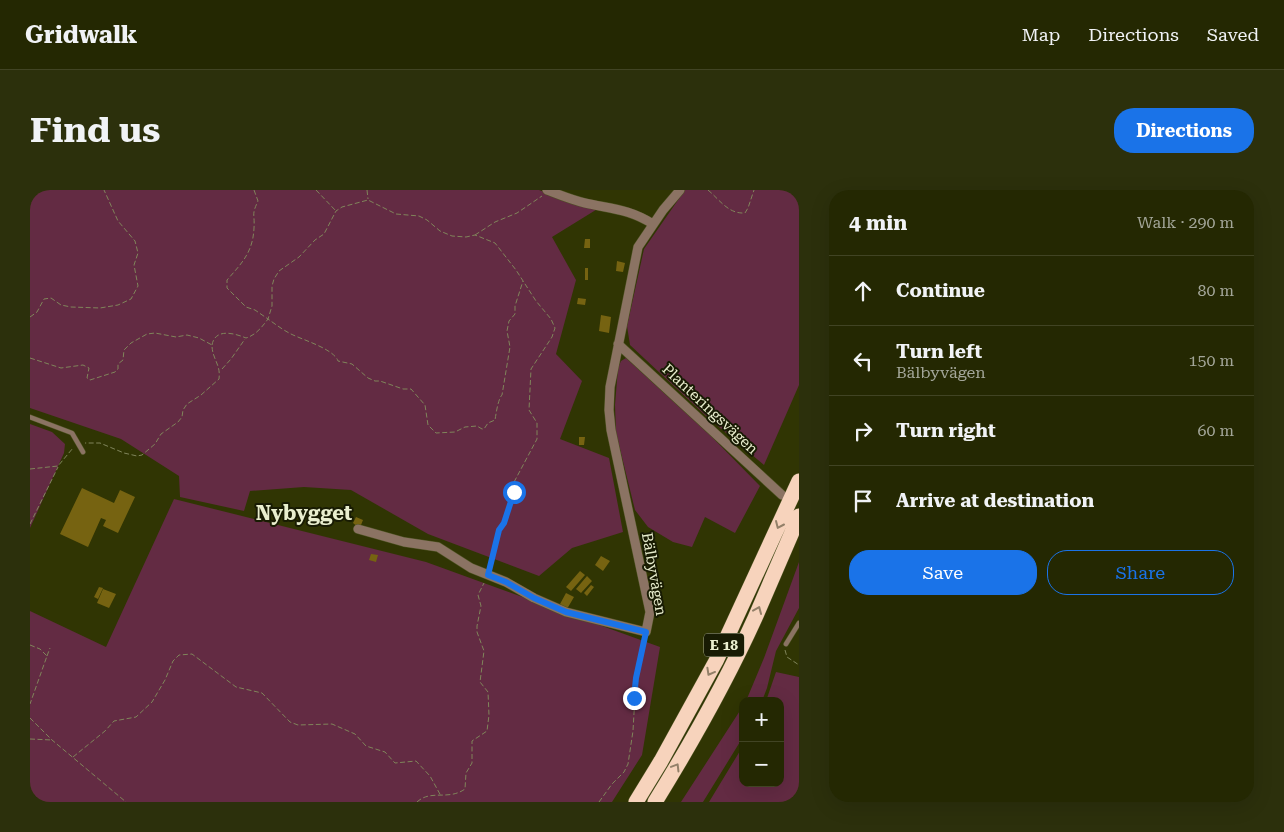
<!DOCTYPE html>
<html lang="en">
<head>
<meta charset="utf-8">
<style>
	body { margin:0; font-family:"Roboto Serif",serif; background:#2c300c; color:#f1f3f6 }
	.controls { position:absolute; right:15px; bottom:15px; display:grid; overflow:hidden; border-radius:10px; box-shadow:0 5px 20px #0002 }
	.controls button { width:45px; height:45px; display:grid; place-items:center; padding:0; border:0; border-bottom:1px solid #414424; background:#242802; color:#f1f3f6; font:25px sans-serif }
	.stop { position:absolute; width:15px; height:15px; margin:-11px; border:4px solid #1a73e8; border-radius:50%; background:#fff }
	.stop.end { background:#1a73e8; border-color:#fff; box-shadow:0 1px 5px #0008 }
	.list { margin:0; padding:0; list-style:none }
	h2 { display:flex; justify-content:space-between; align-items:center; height:65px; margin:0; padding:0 20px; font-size:21px }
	h2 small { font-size:16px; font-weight:400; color:#a3a699 }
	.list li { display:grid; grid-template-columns:32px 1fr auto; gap:15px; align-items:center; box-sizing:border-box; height:70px; padding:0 20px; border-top:1px solid #414424 }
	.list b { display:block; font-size:19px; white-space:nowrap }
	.list p { margin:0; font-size:16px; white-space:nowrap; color:#a3a699 }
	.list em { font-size:16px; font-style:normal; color:#a3a699 }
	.actions { display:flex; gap:10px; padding:15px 20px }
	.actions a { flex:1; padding:11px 0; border:1px solid #1a73e8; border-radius:20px; text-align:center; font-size:18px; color:#1a73e8 }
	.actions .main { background:#1a73e8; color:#fff }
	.icon { flex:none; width:28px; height:28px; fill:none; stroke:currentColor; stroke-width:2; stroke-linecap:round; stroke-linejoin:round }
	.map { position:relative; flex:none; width:769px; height:612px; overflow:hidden; border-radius:20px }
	header { display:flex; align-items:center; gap:30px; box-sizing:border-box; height:70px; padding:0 25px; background:#242802; border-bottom:1px solid #414424 }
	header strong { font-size:24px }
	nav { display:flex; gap:28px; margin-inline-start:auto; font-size:18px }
	.intro { display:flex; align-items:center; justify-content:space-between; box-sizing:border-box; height:120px; padding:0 30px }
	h1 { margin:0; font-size:35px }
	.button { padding:12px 22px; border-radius:20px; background:#1a73e8; color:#fff; font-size:18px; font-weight:700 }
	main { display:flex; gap:30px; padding:0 30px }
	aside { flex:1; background:#242802; border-radius:20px; box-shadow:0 5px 20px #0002 }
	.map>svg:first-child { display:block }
</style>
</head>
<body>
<header>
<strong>Gridwalk</strong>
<nav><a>Map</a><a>Directions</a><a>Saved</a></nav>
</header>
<div class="intro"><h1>Find us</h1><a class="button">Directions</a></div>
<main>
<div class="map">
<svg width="769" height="612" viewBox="0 0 769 612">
	<rect width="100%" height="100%" fill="#303503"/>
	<!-- green -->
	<path fill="#632b43" d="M0,0H509L542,12L569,18L522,47L546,90L526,164L552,191L530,249L579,268L593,342L542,358L509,386L398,344L321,300L274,297L220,301L214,321L150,307L149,286L91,249L0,218Z
		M655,0H769V195L734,275L676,226L600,155L597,136L614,59Z
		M596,168L681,246L730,296L705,343L675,327L662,357L643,352L618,337L605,320L586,243L585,215L588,178L591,171Z
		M0,234L22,242L35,254L34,263L0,338Z
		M144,309L396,372L630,457L612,565L582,612H4L0,609V421L76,457Z
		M769,372V418L746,461L737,498L732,511H716L734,468Z
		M746,482L769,487V612H679L713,556V593H750V511H736Z
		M713,516V547L673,612H651Z"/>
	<!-- building -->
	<path fill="#766311" d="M555,49H560V58H554Z
		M587,71L595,73L593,82L586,81Z
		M555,78H558V90H555Z
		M548,108L556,109L555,115L547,114Z
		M571,125L581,127L579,143L569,141Z
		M549,247H555L554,255H549Z
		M52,298L84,313L90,300L105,307L88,343L73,336L76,330L71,328L58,357L30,344Z
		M326,327L333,330L331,335H329L328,337L323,333Z
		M341,364L348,365L346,372L339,370Z
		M571,366L580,371L573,381L565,375Z
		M550,381L555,385L541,401L536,397Z
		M557,386L562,391L551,403L546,399Z
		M561,395L564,397L557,406L554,403Z
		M69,397L73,398L68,409L64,407Z
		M73,399L86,404L79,418L67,413Z
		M536,403L544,407L537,419L530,414Z"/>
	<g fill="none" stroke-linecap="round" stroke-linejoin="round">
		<defs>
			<path id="service" d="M0,227L42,243L53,262
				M756,454L769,433"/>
			<path id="minor" d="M517,0C530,5 542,10 555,13C582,19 599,19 623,34
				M588,154L752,305
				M328,339L374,352L408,357L441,378L476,392L504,408L536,422L616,442L620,422L581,240L579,220L580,197L608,57L633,20L650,0"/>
			<path id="motorway" d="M606,612L631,571L686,471L769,291
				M625,612C662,552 696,492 725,428C740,394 754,360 769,326"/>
		</defs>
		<!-- service casing -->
		<use href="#service" stroke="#4e5323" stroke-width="5.5"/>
		<!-- minor casing -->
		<use href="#minor" stroke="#4e5323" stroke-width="10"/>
		<!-- motorway casing -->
		<use href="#motorway" stroke="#4e5323" stroke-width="16"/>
		<!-- path -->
		<path stroke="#80855b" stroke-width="1" stroke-dasharray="5 2.5" stroke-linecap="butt" d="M224,0L228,11C221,26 225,23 224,38C223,62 212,73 197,90V98L216,117L225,120L238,129L242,116V96L244,89L249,81L269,67L285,50L294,44L306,21L312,17L338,10L366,24L389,26L397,30L410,41L422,46L436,47L445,45L465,53L486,80L506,111L521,129L525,138L522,147L501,179L499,220L507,233V249L483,294L484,306L474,333L469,340L459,377
			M286,0L306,21
			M337,0L338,9
			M678,0C690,10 698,24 715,23L718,18L724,0
			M445,45L465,32L487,23L512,6
			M0,127L7,122L14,109L21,108L31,115L41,117L70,118L88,115L101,109L108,96L104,75L108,63L105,51L88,31L74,0
			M182,155C185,138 204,143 216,148C226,145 232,137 238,129C245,134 253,140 261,144C273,150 304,159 308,171L322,174L338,188L345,191H350L373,199H381L395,215L398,235L406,243L425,242L435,237L447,236L452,239H454L458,233L465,230C466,224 468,209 472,205L480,157L477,141L479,131L485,124V116L493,91
			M0,168L31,178L53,175L59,178L57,188L60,190L85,182L88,179V174L93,170L94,160L101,153L117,144L125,143L146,147L157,145L169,148L182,155C182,169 191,174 189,189L171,205L157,214L153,220L152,227L148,232L131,244L125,254L112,265L107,266L94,263L70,253H55
			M192,179L201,169L215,149
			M0,279L28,276L43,258
			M0,334L28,277
			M0,455L10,459L17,466L0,514
			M755,460L757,467L769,475
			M17,466L20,458
			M0,528L22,550L96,612
			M0,549L22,550
			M43,567L75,541L84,531L106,527L122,512L135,490L143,471L149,465L162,464L206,497L232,503L260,532L268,535L302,534L325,544L336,556L355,562L365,573L386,571L400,586L411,606
			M387,612C401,599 418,611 435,599L436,583L442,573V551L457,541L459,525L458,502L450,492L454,461L447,442V436L451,416L448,405L454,393
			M569,612L582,594L594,582L598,574L603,541L606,488L615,450"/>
		<!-- service -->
		<use href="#service" stroke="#8b7363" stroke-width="4.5"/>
		<!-- minor -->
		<use href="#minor" stroke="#8b7363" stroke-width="9"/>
		<!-- motorway -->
		<use href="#motorway" stroke="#f7d3bc" stroke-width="15"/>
	</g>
	<!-- one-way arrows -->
	<defs><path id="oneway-chevron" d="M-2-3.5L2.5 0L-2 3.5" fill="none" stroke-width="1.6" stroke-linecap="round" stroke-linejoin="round" transform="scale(1.25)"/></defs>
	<g stroke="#938069">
		<use href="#oneway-chevron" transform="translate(749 335) rotate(114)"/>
		<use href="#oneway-chevron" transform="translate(728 420) rotate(-67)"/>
		<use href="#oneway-chevron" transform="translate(680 482) rotate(119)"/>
		<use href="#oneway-chevron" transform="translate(646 577) rotate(-59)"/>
	</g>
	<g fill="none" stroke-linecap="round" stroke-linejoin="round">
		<!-- route -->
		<path stroke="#1a73e8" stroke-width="6" d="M484,302L474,333L469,340L458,385L476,392L504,408L536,422L616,442L606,488L604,508"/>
	</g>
	<g text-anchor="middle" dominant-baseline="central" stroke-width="4" stroke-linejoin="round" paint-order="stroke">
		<!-- shield labels -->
		<rect fill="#181b03" stroke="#aaaf91" stroke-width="1" x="674" y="443.5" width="40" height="23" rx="4"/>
		<g font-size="14" font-weight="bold" fill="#e9eece">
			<text x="694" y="455">E 18</text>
		</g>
		<!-- street labels -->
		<g font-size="15" fill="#e9eece" stroke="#181b03">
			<text transform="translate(680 219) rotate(43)">Planteringsvägen</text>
			<text transform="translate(624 384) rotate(80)">Bälbyvägen</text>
		</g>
		<!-- district labels -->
		<g font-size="20" font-weight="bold" fill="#e9eece" stroke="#181b03">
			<text x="274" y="323">Nybygget</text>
		</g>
	</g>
</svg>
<div class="controls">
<button>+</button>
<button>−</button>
</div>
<div class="stop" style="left:484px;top:302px"></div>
<div class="stop end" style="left:604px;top:508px"></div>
</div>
<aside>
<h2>4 min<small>Walk · 290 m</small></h2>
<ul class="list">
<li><svg class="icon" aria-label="ahead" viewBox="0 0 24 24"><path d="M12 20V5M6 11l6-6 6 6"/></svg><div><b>Continue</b></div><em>80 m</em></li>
<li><svg class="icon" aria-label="left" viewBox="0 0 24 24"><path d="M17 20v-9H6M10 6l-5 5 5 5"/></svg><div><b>Turn left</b><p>Bälbyvägen</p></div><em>150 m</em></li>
<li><svg class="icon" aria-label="right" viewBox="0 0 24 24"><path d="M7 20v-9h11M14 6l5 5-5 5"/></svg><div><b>Turn right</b></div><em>60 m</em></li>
<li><svg class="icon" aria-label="arrive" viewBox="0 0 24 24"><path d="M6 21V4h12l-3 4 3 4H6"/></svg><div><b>Arrive at destination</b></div></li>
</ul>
<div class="actions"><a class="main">Save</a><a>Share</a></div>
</aside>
</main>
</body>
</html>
